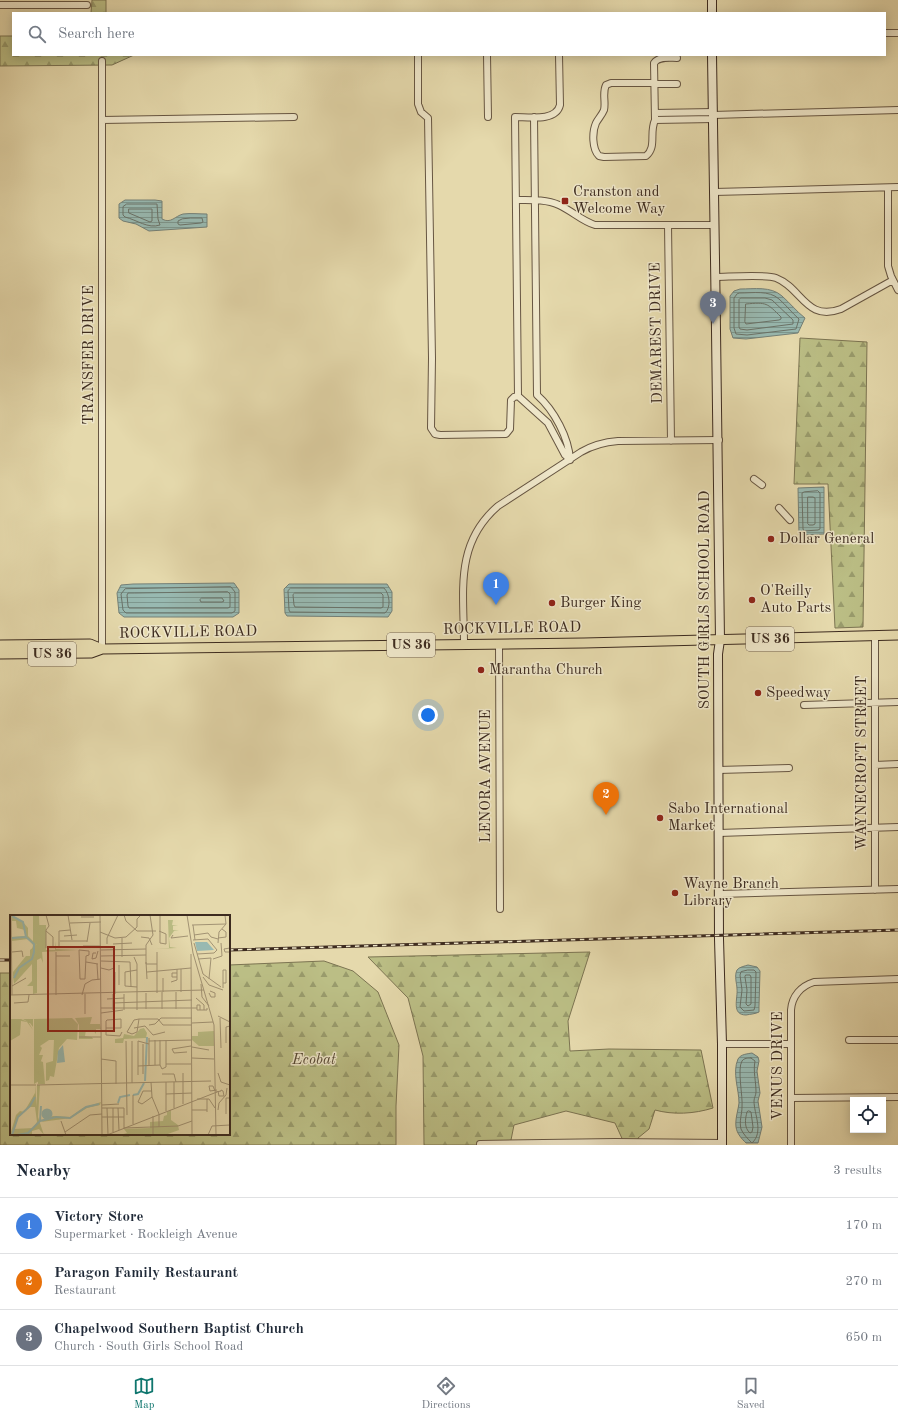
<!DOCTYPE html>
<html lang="en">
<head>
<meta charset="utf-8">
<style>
	body { margin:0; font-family:"Old Standard TT",serif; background:#f2f2f3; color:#1f2937 }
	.controls { position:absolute; right:12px; bottom:12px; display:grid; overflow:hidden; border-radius:0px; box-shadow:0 2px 10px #0003 }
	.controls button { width:36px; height:36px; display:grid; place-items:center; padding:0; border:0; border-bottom:1px solid #e0e1e3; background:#fff; color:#1f2937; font:20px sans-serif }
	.you { position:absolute; left:428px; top:715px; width:14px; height:14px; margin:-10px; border:3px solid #fff; border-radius:50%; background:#1a73e8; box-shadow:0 0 0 6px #1a73e833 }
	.badge { display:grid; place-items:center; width:26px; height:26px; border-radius:50%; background:#0f766e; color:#fff; font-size:13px; font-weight:700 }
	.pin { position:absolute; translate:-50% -33px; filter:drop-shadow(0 1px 2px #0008) }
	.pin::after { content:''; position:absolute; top:21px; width:14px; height:12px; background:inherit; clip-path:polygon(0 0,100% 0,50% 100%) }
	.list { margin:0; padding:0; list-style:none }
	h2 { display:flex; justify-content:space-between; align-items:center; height:52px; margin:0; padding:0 16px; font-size:17px }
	h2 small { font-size:13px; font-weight:400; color:#747a83 }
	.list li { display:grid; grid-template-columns:26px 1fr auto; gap:12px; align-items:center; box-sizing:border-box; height:56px; padding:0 16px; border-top:1px solid #e0e1e3 }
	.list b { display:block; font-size:15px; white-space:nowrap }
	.list p { margin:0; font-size:13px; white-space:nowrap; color:#747a83 }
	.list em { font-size:13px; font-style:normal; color:#747a83 }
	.icon { flex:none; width:22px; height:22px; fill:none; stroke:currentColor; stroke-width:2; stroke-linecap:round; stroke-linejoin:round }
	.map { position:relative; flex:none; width:898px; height:1145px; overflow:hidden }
	.search { position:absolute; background:#fff; box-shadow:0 2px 10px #0003; left:12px; right:12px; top:12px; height:44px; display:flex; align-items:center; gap:10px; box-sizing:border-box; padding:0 14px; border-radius:0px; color:#747a83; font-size:15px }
	.sheet { height:220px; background:#fff }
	nav { display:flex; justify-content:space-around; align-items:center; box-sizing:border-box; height:56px; border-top:1px solid #e0e1e3; background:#fff; font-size:11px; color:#747a83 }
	nav a { display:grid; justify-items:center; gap:2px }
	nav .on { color:#0f766e }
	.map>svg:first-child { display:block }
</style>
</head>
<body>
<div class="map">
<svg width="898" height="1145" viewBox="0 0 898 1145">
	<defs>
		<pattern id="forest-firs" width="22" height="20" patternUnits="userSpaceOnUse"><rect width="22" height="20" fill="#bbbe85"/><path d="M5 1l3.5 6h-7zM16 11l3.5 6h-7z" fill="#999b6c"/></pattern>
		<pattern id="water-rules" width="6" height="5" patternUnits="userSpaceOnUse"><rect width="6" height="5" fill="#98b9b1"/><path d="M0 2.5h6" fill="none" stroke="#7d978f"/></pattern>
	</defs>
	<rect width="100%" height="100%" fill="#e5d9ac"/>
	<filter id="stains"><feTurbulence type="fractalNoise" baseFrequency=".005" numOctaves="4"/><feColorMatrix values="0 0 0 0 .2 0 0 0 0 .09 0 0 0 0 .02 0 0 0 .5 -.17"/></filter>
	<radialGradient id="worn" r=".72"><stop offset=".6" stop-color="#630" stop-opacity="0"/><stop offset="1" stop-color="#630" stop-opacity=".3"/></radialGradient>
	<!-- forest -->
	<path fill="url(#forest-firs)" stroke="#7c7452" d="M92,0H106V13H91Z
		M0,36H13V55H134L112,65L0,66Z
		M800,338L867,342L863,627L835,628L828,484H794Z
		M590,952L568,1021L570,1051L609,1049L701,1050L713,1108C694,1114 673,1115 655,1110L649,1129L638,1138L639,1145H625L615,1123L566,1111L514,1125L510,1145H424L423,1056L408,998L368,957Z
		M324,961L353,971L378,992L399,1045L396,1106V1145H0V973H11V1134H229V965Z"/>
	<!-- water -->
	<path fill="url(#water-rules)" stroke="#748077" d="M125,200H155L162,201V219C171,224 175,216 183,214C191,213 199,214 207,214V227L149,231L136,224L123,221L119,218V204Z
		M740,289C754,289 771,286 782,296C790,303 796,311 805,318L798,333L746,339L733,338L730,329V296L734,291Z
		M824,487V534L799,535L798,488Z
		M234,583L239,590V613L233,617H124L119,613L117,593L121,585L133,584Z
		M289,584H387L392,592V611L388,617L287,616L285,613L284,589Z
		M748,965L757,967L760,971L759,1006V1012C755,1014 751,1014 746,1015C731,1015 738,998 737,989C737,984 734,976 737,970C739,967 745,966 748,965Z
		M752,1053L758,1057L759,1061L757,1071L760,1093L758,1101L762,1127L758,1143H746C742,1139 737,1134 736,1127C735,1119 738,1111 739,1103C739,1089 732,1073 738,1059C741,1054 747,1054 752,1053Z"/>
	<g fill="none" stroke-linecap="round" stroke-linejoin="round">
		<!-- shore -->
		<path stroke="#6a7268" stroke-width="1" d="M127,204H157L158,219L160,225C148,229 137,220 125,217L123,215V207Z
			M129,209H152V221L150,222L129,213Z
			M191,218H202L203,222L201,223L180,225L178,224V221L182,219Z
			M740,293C753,293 769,290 779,299C786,305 792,313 799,319L796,329L747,335L736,334L734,328V298L737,294Z
			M741,298H765L772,300L793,320V324L747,330L740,329L739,327V300Z
			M746,304C767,302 767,303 781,317V319L779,320L746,324L745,322Z
			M818,491L820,493V529L818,530L804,531L803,529L802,493L804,492Z
			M808,497H813L815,498V524L813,525H809L808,524Z
			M231,587L235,592V611L232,613H126L123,610L121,594L125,589Z
			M291,588H384C390,594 391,608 385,613L290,612L289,610L288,591Z
			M228,592L230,594V607L228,608H129L128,606L127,595L128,593H134Z
			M295,593H381L383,595V607L381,608L295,607L294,605L293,595Z
			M202,598H222L224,601L222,602H201L200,600Z
			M748,970H754L756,972L755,1006L754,1010L744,1011L740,1007L742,990L740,975L741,972Z
			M746,975H750L751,977V1004L748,1006L746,1004L747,990L745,977Z
			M751,1058L755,1061C753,1072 756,1081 756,1092C756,1095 754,1098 754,1101C754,1114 764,1132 752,1143C748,1139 743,1134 741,1129C739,1121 742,1114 742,1107C743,1096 737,1069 742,1061C744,1058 748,1058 751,1058Z
			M749,1111L751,1112L753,1127L752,1132L750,1133C744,1128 745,1119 747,1112Z"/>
		<defs>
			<path id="street" d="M0,5H87
				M885,33H898
				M418,55V104L421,112L428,118L432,358L431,428L435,434L440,435L506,434L510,429L511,400L514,397L518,396
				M487,55L488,117
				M102,61V649
				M654,83H611L606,85C602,93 606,102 604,110C602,115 598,119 596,123C592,132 592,149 599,156L604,157L646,156C657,147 649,133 655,120L654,63C659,56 670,58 677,58
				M654,84H677
				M655,113L713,112
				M713,115L898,110
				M534,117L537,395C554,410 569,438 570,460
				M102,120L294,117
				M655,120L713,119
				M888,188V266L891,276L898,290
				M714,192L898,187
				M516,200C530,200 546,199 559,205C572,211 582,221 595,225H714
				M668,225L671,441
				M715,277C728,277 765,274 776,278C802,288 806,322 841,309L893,280
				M518,396L515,117C528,117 556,122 560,105L559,55
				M518,396L548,423L565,455L570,460
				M754,479L762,485
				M779,508L790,520
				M875,636V890
				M499,643L500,909
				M464,644C464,592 454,544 498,506L581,452C593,445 605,442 618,441L719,440
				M804,705L898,702
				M875,765L898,764
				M718,770L789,768
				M719,833L898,827
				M720,894L898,889
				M849,1040H898
				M722,1044H791
				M791,1098L898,1097
				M480,1144L615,1142L722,1143
				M791,1145V1010C792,996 801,986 814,982L898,979"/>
			<path id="secondary" d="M712,0V13
				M712,55C714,250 719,445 720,640L718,654L719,939L722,1044V1145"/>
			<path id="primary" d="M0,645L90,644L102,649
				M0,654L91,653L102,649L584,643L898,635"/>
		</defs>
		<!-- street casing -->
		<use href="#street" stroke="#675642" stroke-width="8"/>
		<!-- secondary casing -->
		<use href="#secondary" stroke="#3d2b1f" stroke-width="10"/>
		<!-- primary casing -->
		<use href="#primary" stroke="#3d2b1f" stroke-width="11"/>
		<!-- street -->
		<use href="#street" stroke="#eee6c9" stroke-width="6"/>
		<!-- secondary -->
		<use href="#secondary" stroke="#eee6c9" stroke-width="8"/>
		<!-- primary -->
		<use href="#primary" stroke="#e5d9ac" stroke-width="9"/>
		<defs>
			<path id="rail" d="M229,950L898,930
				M0,960H11"/>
		</defs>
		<!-- rail casing -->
		<use href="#rail" stroke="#3d2b1f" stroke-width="3"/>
		<!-- rail -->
		<use href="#rail" stroke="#eee6c9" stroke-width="1.5" stroke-dasharray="4.5" stroke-linecap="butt"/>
	</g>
	<!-- markers -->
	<g fill="#8f2418" stroke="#eee6c9" stroke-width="1.5">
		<rect x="561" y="197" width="8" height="8" rx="2"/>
		<circle cx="771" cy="539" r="4"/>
		<circle cx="752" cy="600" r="4"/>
		<circle cx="552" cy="603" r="4"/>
		<circle cx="481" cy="670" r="4"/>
		<circle cx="758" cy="693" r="4"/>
		<circle cx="660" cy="818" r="4"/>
		<circle cx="675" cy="893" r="4"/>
	</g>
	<g text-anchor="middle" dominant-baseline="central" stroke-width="3" stroke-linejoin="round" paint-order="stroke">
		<!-- shield labels -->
		<g fill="#eee6c9" stroke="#726352" stroke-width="1">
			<rect x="746" y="627" width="48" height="24" rx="3"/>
			<rect x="387" y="633" width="48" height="24" rx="3"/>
			<rect x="28" y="642" width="48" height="24" rx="3"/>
		</g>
		<g font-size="14" font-weight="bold" fill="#3d2b1f">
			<text x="770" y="639">US 36</text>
			<text x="411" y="645">US 36</text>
			<text x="52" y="654">US 36</text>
		</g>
		<!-- poi labels -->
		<g font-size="15" fill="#3d2b1f" stroke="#eee6c9" text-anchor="start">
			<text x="573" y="192">Cranston and<tspan x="573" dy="17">Welcome Way</tspan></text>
			<text x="779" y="539">Dollar General</text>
			<text x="760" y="591">O'Reilly<tspan x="760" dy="17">Auto Parts</tspan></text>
			<text x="560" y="603">Burger King</text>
			<text x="489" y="670">Marantha Church</text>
			<text x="766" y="693">Speedway</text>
			<text x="668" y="809">Sabo International<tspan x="668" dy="17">Market</tspan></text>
			<text x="683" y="884">Wayne Branch<tspan x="683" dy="17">Library</tspan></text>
		</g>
		<!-- street labels -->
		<g font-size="15" fill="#3d2b1f" stroke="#eee6c9">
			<text transform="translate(657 333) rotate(-91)">DEMAREST DRIVE</text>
			<text transform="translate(89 355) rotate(-90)">TRANSFER DRIVE</text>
			<text transform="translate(705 600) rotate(-90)">SOUTH GIRLS SCHOOL ROAD</text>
			<text transform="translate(512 629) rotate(-1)">ROCKVILLE ROAD</text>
			<text transform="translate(188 633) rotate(-1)">ROCKVILLE ROAD</text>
			<text transform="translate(862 763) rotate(-90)">WAYNECROFT STREET</text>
			<text transform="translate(486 776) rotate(-90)">LENORA AVENUE</text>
			<text transform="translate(778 1066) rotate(-90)">VENUS DRIVE</text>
		</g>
		<!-- park labels -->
		<g font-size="15" font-style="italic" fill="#564833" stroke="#eee6c9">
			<text x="314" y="1060">Ecobat</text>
		</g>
	</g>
	<!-- overview -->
	<g transform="translate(10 915)">
		<rect width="220" height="220" fill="#e5d9ac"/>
		<path d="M27,0H29L30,31L3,62V57L16,41H20V35L27,29ZM28,147H33L35,169H28ZM161,195V205L168,210L169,215L155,220H110L117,218L114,214L140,213V207L153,206L154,201L157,200V197Z" fill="#bbbe85"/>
		<path d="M23,0H27V29L22,35L23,30L18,24L2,26V22L15,21V15L7,13L6,6H2V1L13,7L18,13V21L23,26ZM158,5H163L162,10L168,11H163V15L169,16H164L159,23L160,32L167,33L145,34L159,33ZM29,10H36V35H45V26L46,34L68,35L32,37L33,48L31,43L27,45V78L23,79V71H17L22,66V49L4,69L3,62L29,31ZM82,102L80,109H90L91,114H86V119L83,115H76L75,121L82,122L83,124H69V110L65,103ZM62,103L68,109L67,125L57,124L49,133L44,162L40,161L39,165L36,166V148L43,146L44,125H39L30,131L32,133L29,140H33L31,146H33L28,148L29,166L24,169V104ZM0,104H11L18,107L13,104H23V112L20,108H19L23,115L17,107L11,106L10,120L0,126ZM134,113L137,118L136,123L114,124L113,128H105V124L113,123L114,119L124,121L130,114ZM25,170L27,192V170H30L28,202L34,220L29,214L22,216V220H0L6,200L10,196L14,197L25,178ZM19,192H25L27,207L23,213L4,214L8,202ZM91,187L90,190L77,193L61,203L31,207L43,201L60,202L73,193Z" fill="#bbbe85" fill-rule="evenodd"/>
		<path d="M204,116V131H189L182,125V121H188V117Z" fill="#bbbe85"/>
		<path d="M185,27H197L204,35L187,36ZM53,130L55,147L47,148L48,136ZM31.5 199a5.5 5.5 0 1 1 11 0a5.5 5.5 0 1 1-11 0Z" fill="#98b9b1"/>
		<path fill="none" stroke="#98b9b1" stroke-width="2" d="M2,1L13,7L16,22L24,29V37L22,44L9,53L4,63M2,23L16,22M135,166L137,122M123,180L128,179L134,168M108,188L110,182L120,180M30,206L31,191M2,220L8,202L20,191L25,182M7,220L18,218L30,206L46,202L60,203L76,192L89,189"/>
		<path fill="none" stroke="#a29374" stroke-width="1" d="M1,0L2,80M36,0L39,11L36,15V33M58,0L62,25M90,0L92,220M114,0L116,6L127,16H146M140,0L143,20L136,30V49H147M150,0V28M177,0L183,38L204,110L206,220M71,2H84M60,8L91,7M182,10L216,9M183,10L185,25M36,16L43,22V33M149,16L156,19V29L150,28M90,17L105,23L116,22L127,12V4L131,0M163,20L161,23L178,21M184,20L198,18L201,22L208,24M54,21L67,20M131,22L139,23L142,30M112,23V42M208,23L216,22V17L212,14M183,25L198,24L207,35M50,26H77M77,27L80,8M184,28L193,59L211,72M208,28L209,17L216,9L215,0M97,29V23L108,0M103,29L122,28M49,31V16L60,15M73,31H91M220,33L214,34L215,37H220M69,35L79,36V40L76,41L75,64H70ZM91,35L136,34M2,37L12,36L13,42M46,37V80M147,37V78M86,38H83L82,44L86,43L88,36M181,39L182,220M187,39L204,38L207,35M46,41H60M91,41L136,40M124,42L127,49V95M188,44L201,43L199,64M203,44L212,41L211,28M91,46L120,47L121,72M76,47L88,49M136,47L137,64M87,49L88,65M109,50V70M91,53L99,55L104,53M171,54V77M127,55L115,57V71L127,72M105,57V79M137,57L181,53M167,58H162V62H167M193,62L199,70L213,75M153,63V77M161,67L167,65V54M213,68H216V55M191,69L192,82L199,91M2,71L16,63M213,73V55H216M152,77V94M166,77V94M199,78L201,82H205V78L200,76M75,79V99M103,79V95M0,80L194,75M72,80L75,69L82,65L91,64M186,83L194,90V95M97,84L114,83M4,88L18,87L19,80M103,88L182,85M91,93H187M136,94V78M114,95V79M190,95V90H187V95H197V93M91,98L113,95M208,101L220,107M210,103L211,133M129,104H148L153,110M182,108L203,107M139,110L145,109L151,103H182M153,110H182M96,113H111V104L97,105L96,106V120L110,121L112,117M124,113L135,111L143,120L155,117M74,116H91M117,117L122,119L127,117L129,104M117,117L124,105L129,104M69,122H91M139,123V150M145,125V150M116,126L117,200M122,126V168M139,126L182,125M216,128V112L220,111M133,129V159M182,132L199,135M177,137L164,138L162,134L181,131M182,143L204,144M91,144L106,146V169M156,149H181M150,150V125M128,151L150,150L152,154M152,154L156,152V125M173,158V189M208,158L211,167L220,170M152,159H164L166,167M128,160V126L139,129M141,167L142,182L149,199V212M156,167V196M164,167V193M0,170H26M27,170L201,166M142,176H133L128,187L132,189L142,182M205,176L203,171H199L200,176L207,175M206,177L211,176V175L213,176L214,181H209L208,176M0,179V193M156,179L182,178M123,180V209M187,184H199L205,193M197,184V197M92,190L109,189M92,193H114V213L168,211L182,206M97,193L98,219M103,193V217M108,193L109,215M182,195H197M208,195L209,188L216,180L217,173M0,197V212M216,199V183H220M92,202H114M51,206L56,220M55,217L80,200L92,199M97,220L207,177M143,220V201M198,220L202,211L220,210"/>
		<path fill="#8f2418" fill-opacity="0.15" stroke="#8f2418" stroke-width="2" d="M38,32H104V116H38Z"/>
		<rect width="220" height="220" fill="none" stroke="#3d2b1f" stroke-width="2"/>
	</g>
	<rect width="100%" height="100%" filter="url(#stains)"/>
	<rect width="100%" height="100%" fill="url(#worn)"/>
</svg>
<div class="controls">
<button><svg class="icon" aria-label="locate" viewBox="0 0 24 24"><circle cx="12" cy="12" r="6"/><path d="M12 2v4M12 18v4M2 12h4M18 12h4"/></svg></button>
</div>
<div class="you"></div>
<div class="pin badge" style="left:496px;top:605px;background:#3f7fe0">1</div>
<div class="pin badge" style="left:606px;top:815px;background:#e8710a">2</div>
<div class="pin badge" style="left:713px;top:324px;background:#6b7280">3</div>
<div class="search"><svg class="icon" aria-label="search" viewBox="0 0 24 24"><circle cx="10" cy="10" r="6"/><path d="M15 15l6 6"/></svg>Search here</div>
</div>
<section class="sheet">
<h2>Nearby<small>3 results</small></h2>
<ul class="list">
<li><span class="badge" style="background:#3f7fe0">1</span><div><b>Victory Store</b><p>Supermarket · Rockleigh Avenue</p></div><em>170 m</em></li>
<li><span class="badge" style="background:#e8710a">2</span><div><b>Paragon Family Restaurant</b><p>Restaurant</p></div><em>270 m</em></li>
<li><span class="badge" style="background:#6b7280">3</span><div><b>Chapelwood Southern Baptist Church</b><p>Church · South Girls School Road</p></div><em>650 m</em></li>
</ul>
</section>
<nav>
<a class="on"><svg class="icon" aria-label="map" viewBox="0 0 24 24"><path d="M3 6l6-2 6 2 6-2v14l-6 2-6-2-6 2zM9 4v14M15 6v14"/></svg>Map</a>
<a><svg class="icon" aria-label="directions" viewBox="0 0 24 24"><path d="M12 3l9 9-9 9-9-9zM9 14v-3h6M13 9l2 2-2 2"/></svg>Directions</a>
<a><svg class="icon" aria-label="saved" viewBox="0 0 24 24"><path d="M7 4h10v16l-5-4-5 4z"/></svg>Saved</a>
</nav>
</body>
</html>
